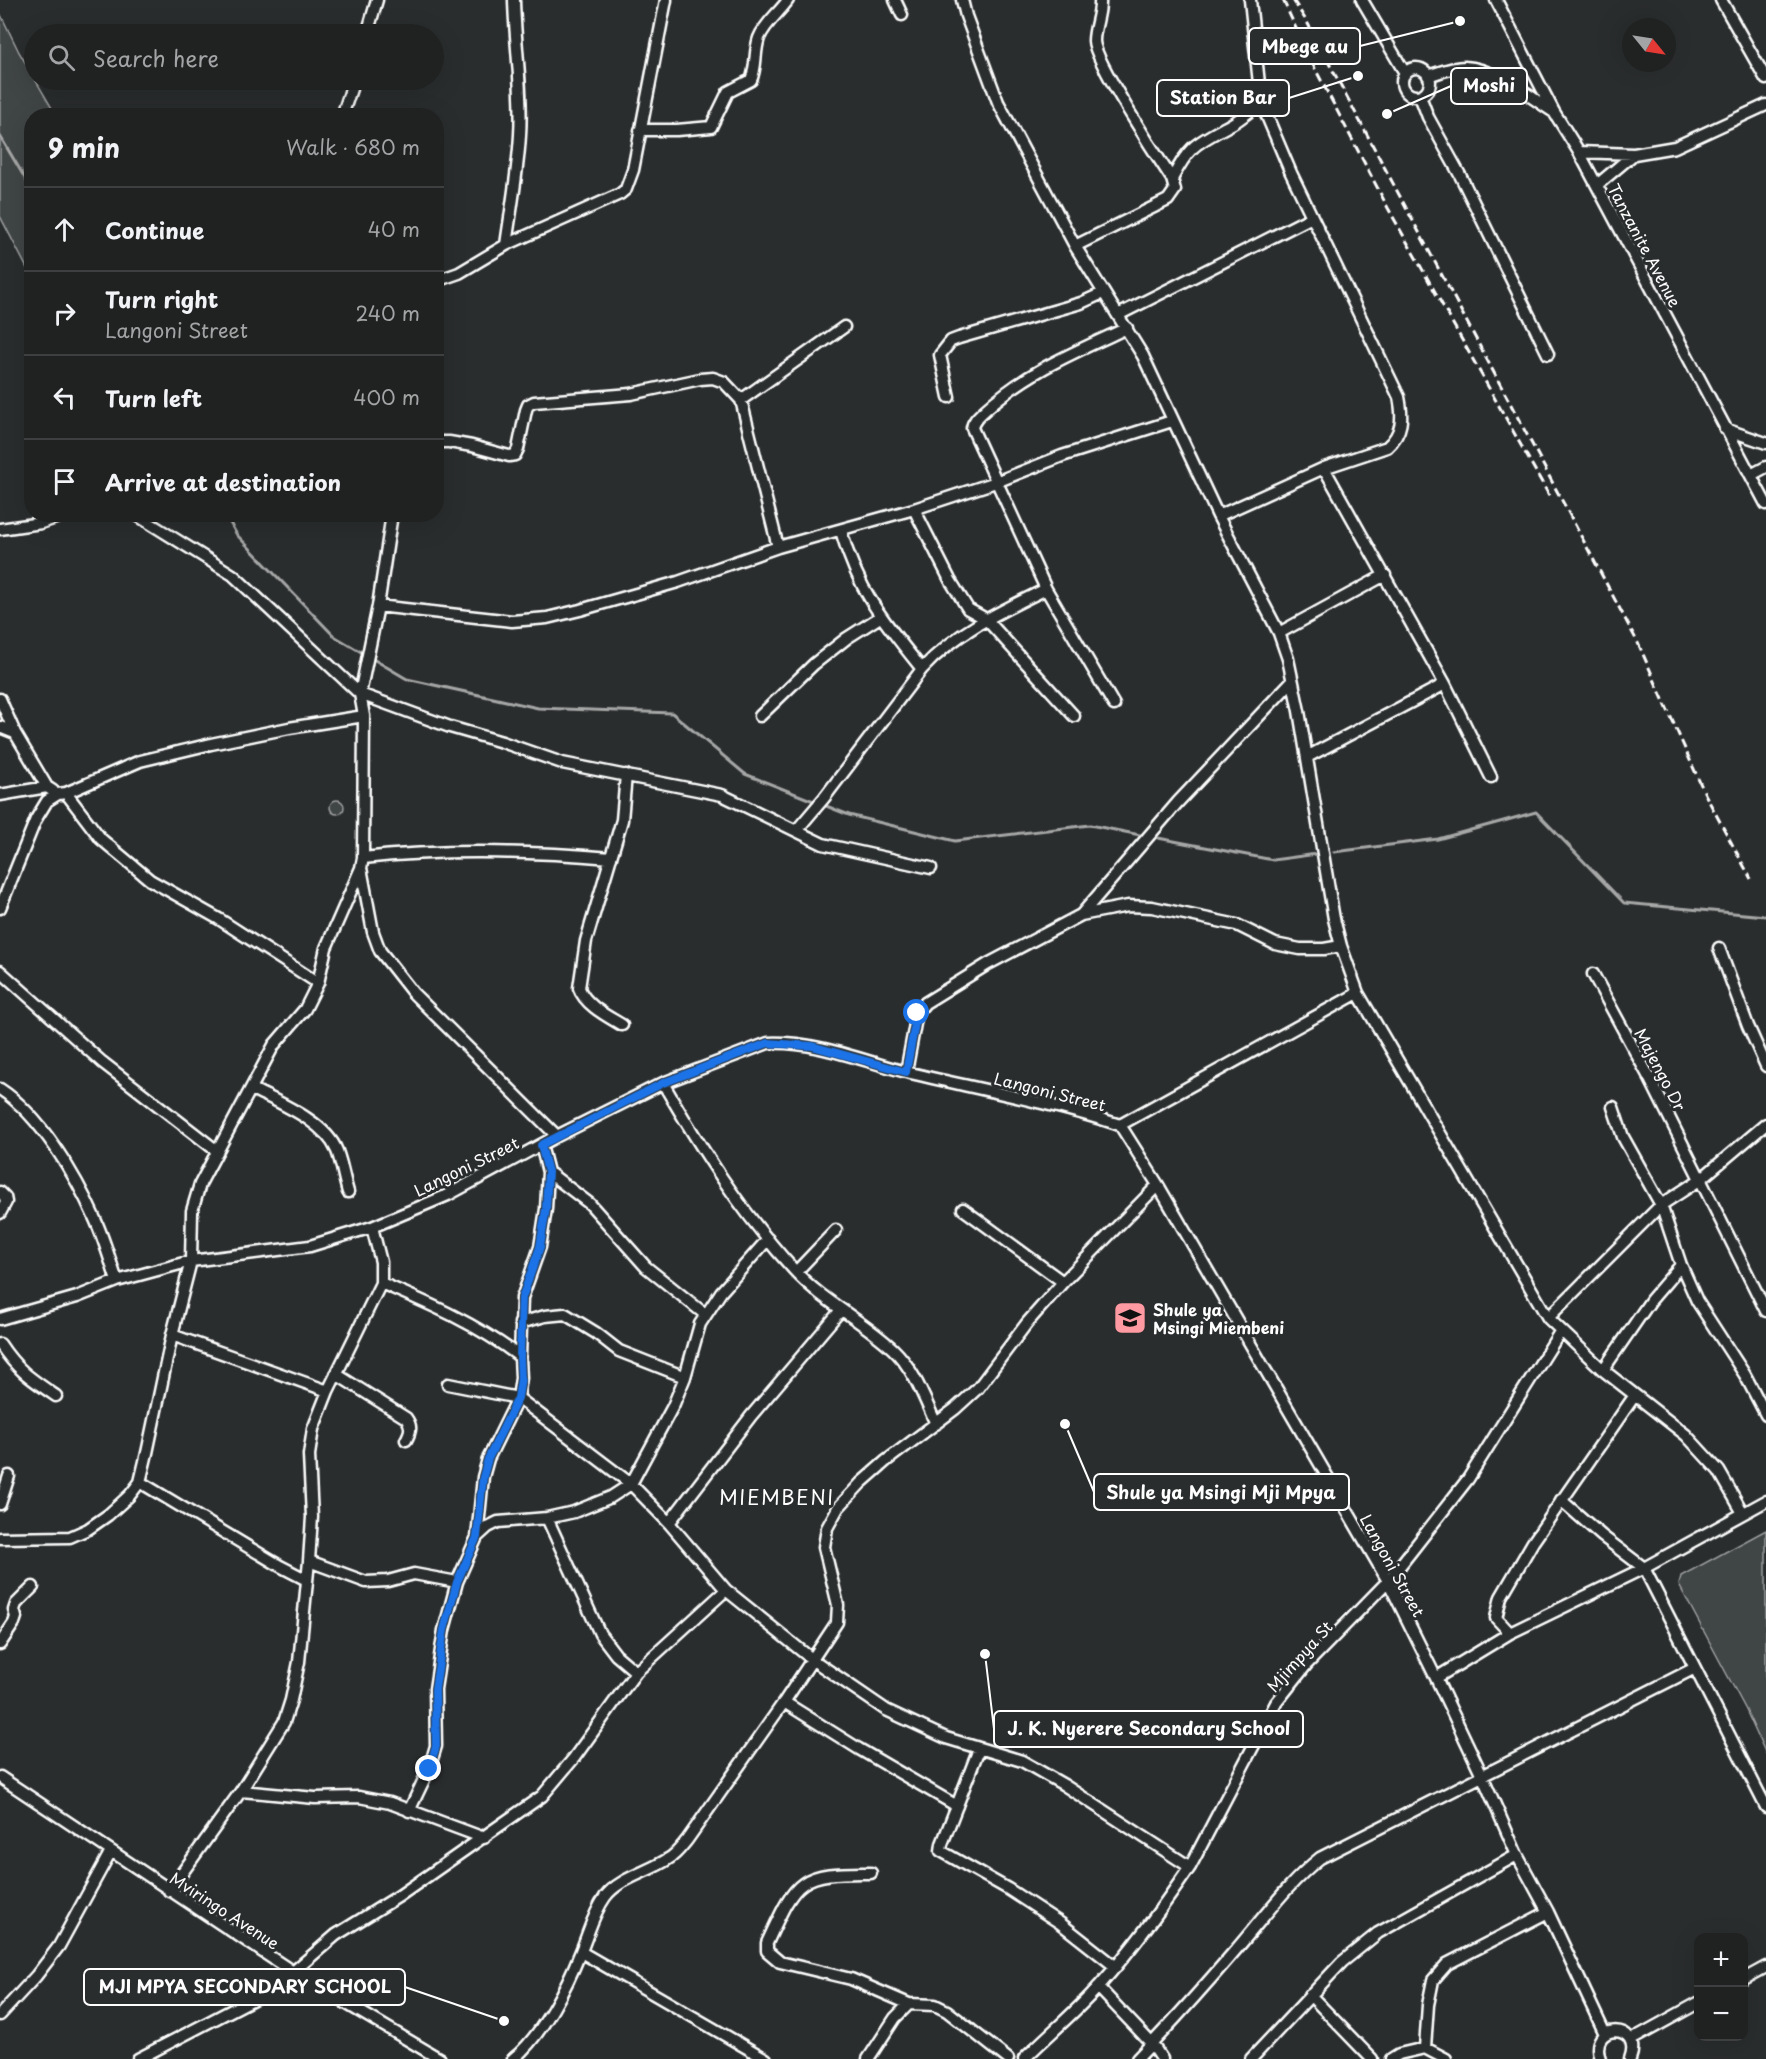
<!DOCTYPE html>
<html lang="en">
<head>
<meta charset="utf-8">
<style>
	body { margin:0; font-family:"Playpen Sans",sans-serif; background:#2d2f2f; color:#f1f3f6 }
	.controls { position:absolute; right:18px; bottom:18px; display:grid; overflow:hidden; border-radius:12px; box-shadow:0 6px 24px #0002 }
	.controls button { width:54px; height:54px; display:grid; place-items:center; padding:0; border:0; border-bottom:2px solid #3d3f40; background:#202222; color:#f1f3f6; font:30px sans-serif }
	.compass { position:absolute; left:1622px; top:18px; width:54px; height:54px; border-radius:50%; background:#202222; box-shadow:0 6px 24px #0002; rotate:120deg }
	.stop { position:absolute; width:18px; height:18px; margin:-14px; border:4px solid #1a73e8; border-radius:50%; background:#fff }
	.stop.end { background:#1a73e8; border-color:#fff; box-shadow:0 2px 6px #0008 }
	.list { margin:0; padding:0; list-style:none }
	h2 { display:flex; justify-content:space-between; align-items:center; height:78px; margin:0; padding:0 24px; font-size:26px }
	h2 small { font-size:20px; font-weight:400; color:#a2a4a5 }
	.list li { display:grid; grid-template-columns:39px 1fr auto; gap:18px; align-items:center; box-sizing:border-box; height:84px; padding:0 24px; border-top:2px solid #3d3f40 }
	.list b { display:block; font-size:22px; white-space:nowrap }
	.list p { margin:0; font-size:20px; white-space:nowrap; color:#a2a4a5 }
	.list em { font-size:20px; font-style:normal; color:#a2a4a5 }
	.icon { flex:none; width:33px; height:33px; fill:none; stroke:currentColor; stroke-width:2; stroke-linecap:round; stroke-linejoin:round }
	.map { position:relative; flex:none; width:1766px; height:2059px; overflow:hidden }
	.search { position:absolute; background:#202222; box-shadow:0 6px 24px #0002; left:24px; top:24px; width:420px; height:66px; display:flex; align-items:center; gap:15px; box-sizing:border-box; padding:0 21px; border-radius:33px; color:#a2a4a5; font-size:22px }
	.panel { position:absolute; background:#202222; box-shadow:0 6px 24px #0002; left:24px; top:108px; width:420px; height:414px; border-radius:24px }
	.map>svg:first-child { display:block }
</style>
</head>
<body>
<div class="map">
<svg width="1766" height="2059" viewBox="0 0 1766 2059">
	<rect width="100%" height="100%" fill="#2a2d2e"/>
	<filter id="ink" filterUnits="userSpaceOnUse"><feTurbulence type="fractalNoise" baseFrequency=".0167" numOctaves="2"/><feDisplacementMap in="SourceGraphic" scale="12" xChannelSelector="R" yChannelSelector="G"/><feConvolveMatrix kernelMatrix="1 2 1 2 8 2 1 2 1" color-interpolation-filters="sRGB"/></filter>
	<g filter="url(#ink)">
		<!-- green -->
		<path fill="#414445" stroke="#a0a2a2" stroke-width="1.5" d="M0,13L19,52L56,115L32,116L31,276L0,216Z
			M330 807a7 7 0 1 1 14 0a7 7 0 1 1-14 0Z
			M1766,1530V1754L1746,1710L1679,1585L1681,1576Z"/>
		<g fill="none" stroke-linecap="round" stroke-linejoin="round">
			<!-- stream -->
			<path stroke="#a6a7a7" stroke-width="3" d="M0,136L32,190
				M225,514L237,535L334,636L407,679L538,708L672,713L745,774L849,815L955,841L1090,825L1140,835
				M1158,838L1273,860L1317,854
				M1334,852L1438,839L1536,812L1624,903L1766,916"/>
			<defs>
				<path id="street" d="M895,0L902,15
					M962,0L966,16L998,102L1075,246L1143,356L1218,516L1279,633L1288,659L1299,711L1334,919L1341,946L1358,993L1548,1318L1603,1370L1686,1435L1719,1471L1743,1513
					M1100,0C1101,14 1094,27 1094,41C1094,60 1158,158 1172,179
					M1362,0L1405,73
					M1496,0L1554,112L1579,152L1766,504
					M1721,0L1766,79
					M367,34L377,0
					M1402 82a14 14 0 1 1 28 0a14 14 0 1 1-28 0Z
					M1428,76C1440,72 1452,67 1465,67C1494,68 1530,97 1554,112
					M1420,96L1428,117L1460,175L1548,354
					M342,116L354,80
					M640,130H677L711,127L728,92L751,80C757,67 754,52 759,38C765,23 779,13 788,0
					M1579,152L1634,154L1675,147L1766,105
					M1597,185L1634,154
					M506,245C511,209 518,171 520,135C523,90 515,45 514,0
					M1075,246L1168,200L1175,190L1172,179C1189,146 1195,144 1226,127C1239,121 1250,111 1261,102
					M436,281L459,273L506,245L620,194L626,189L633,170L666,0
					M1118,315L1312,217
					M949,397L940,355L951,341L959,338L1081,303L1103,293
					M741,400L844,327
					M1725,429L1766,443
					M436,442H449L472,446L509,456L515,455L518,449L526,410L528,405L534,402L631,394L700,379L713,378L724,382L741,400L778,547
					M1324,468L1445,684L1491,777
					M1751,475L1766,467
					M914,509L950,580L968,609L986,619L1074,716
					M135,514L233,575L360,694L450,727L502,742L562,763L722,795L823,844L931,868
					M392,514L378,606L360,694L364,716L363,858L361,868L373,932L380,951L413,993L557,1136
					M1218,516L1324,468L1387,447C1403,433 1403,417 1399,397L1291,173L1261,102L1250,0
					M0,529L41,523L68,514
					M841,531C858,591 884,622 922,669
					M378,606L512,621L547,618L580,610L678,582L778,547L914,509L996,482L1062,456L1172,421
					M1279,633L1385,575
					M0,699L15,733L47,787
					M1114,705L1046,589L972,428C973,420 980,415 985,410C1028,371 1075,352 1127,328
					M760,716L814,664L847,638L880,617
					M0,727L15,733
					M1307,757L1445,684
					M66,793L101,839L150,880L219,919L318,983
					M0,795L47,787L53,791
					M796,831L824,798L922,669C956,632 1001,611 1046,589
					M363,858C446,849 528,851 611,858
					M0,908L36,819L47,801L58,794L66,793L140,761L211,744L289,728L364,716
					M1081,915L1128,906L1152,907L1237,925L1275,944L1300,949H1324L1341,946
					M1719,948L1748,1026L1766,1066
					M0,971L102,1062L217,1151
					M1593,974L1650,1079L1766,1311
					M622,1025C607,1016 585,1005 579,988L586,941L622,820L626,775
					M906,1072L917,1013L925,1003L988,964L1081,915L1178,802L1292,681
					M663,1083C701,1149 742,1213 794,1270C822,1301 862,1320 893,1349C914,1369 924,1398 936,1424
					M0,1089C40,1115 76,1176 95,1219C104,1239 110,1260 117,1281
					M252,1089C279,1103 325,1121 337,1151C342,1164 344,1179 348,1192
					M1613,1107L1623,1137L1661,1205L1681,1265L1697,1301L1745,1375L1766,1415
					M1120,1125L1358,993
					M548,1172L590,1204L646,1267L706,1315
					M0,1192L5,1197L6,1202L0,1213
					M963,1209L1063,1282
					M796,1272L836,1230
					M381,1283C430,1304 477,1324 520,1357
					M1548,1318L1661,1205L1701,1179L1766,1124
					M0,1319L77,1297L117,1281L191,1261L310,1246L372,1227L448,1195L557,1136L663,1083L768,1043C816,1041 860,1060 906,1072C978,1089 1049,1102 1120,1125L1158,1185L1388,1581L1436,1678L1482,1775L1517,1855L1548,1912L1605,2034
					M520,1323L545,1316L565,1314L596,1333L619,1351L685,1377
					M172,1335L328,1391
					M0,1344C17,1370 31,1379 56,1396
					M1603,1370L1651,1300L1681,1265
					M336,1374L406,1418C412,1426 411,1431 406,1440
					M448,1384L518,1398L631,1484L669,1523L726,1590L813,1660L886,1710L946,1738L1022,1761L1064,1785L1190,1867
					M140,1482L280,1566L307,1580
					M1561,1500L1602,1536L1644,1568L1766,1807
					M0,1504L9,1476
					M547,1518L600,1634L616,1655L636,1672
					M669,1523L751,1416L841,1310
					M477,1537L483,1477L488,1459L518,1398L521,1378L520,1357L522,1298L540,1247L546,1209L548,1172L541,1145
					M0,1538L70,1537L88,1529L108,1515L130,1495L140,1482L147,1453L172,1335L191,1261L192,1211L200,1184L274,1045L305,1009L318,983L326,948L361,868
					M309,1561L366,1582L388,1581L414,1574L457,1582L477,1537L488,1527L498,1522L547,1518L574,1512L611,1497L631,1484L673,1406L685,1377L700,1324L721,1292L768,1239
					M1510,1633L1496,1618L1501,1597L1533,1542L1635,1395
					M0,1644L14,1623L16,1617L14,1610L16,1604L33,1587
					M1436,1678L1510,1633L1644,1568L1766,1501
					M784,1702L859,1749L957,1806
					M979,1749L942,1844L941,1851L1008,1889L1060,1923L1116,1967
					M0,1777L293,1972L440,2059
					M241,1791L315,1798L359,1797L390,1803L484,1838
					M409,1811L429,1769L436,1746L435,1689L444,1630L457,1582
					M871,1873C798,1872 796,1880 767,1943V1951L780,1962L851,1979L909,2004
					M169,1891L241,1791L284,1722L291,1700L299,1662L309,1561L312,1517L309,1455L313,1429L328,1391L381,1283V1262L372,1227
					M581,1952L766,2059
					M1744,1979L1766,1967
					M1098,1987L1152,2044L1162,2059
					M1310,1995L1372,2059
					M0,2015L36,1976L59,1946L111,1851
					M1631,2040L1698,2003
					M1425,2048L1428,2005L1433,1980L1447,1964L1548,1912
					M138,2059L259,1996L293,1972L336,1935L399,1896L542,1796L574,1758L636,1672L726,1590
					M513,2059C542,2036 567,1986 581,1951C589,1932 593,1914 605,1897C619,1878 649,1872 668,1859C676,1855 682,1846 687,1840L784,1702L837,1622L838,1605L824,1547L827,1528L838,1508L861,1483L886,1461L955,1409L978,1388L1027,1323L1063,1282L1158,1185
					M868,2059L895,2018L909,2004L935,2005L947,2011L1008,2059
					M1024,2059C1049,2034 1077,2011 1100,1985C1133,1948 1162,1908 1190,1867L1276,1703L1307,1664L1388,1581L1468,1479L1560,1332
					M1137,2059C1170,2025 1202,1989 1233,1953C1262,1920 1286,1885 1320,1858L1695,1668
					M1251,2059L1342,1962L1378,1933L1517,1855
					M1391,2059L1399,2054L1425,2048L1446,2059
					M1600,2059C1587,2022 1644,2022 1630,2059"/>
			</defs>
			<!-- street casing -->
			<use href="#street" stroke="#fff" stroke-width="15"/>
			<!-- street -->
			<use href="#street" stroke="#2a2d2e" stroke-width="10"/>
			<!-- rail -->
			<path stroke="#fff" stroke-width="3" stroke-dasharray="9 4.5" stroke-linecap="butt" d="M1283,0L1310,59L1388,208L1550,497
				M1293,0L1307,22L1638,643L1705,794L1751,879"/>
		</g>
	</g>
	<g fill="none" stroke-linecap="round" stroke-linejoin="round" filter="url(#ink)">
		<!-- route -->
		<path stroke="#1a73e8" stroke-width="8" d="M429,1769L436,1746L435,1689L444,1630L457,1582L477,1537L483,1477L488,1459L518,1398L521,1378L520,1357L522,1298L540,1247L546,1209L548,1172L541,1145L663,1083L768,1043L812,1046L906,1072L917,1013"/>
	</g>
	<!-- icons -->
	<defs>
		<symbol id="school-square" viewBox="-11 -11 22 22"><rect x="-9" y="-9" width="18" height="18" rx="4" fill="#ff9aa2" stroke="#2a2d2e"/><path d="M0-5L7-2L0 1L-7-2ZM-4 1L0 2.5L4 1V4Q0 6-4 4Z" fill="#111"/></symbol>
	</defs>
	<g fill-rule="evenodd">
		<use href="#school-square" x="1111" y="1299" width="38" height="38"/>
	</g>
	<g text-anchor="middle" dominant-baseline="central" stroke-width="6" stroke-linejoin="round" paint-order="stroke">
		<!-- street labels -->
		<g font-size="16" fill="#fff" stroke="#2a2d2e">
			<text transform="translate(1645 245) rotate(62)">Tanzanite Avenue</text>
			<text transform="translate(1661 1069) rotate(62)">Majengo Dr</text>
			<text transform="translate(1050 1091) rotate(14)">Langoni Street</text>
			<text transform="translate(466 1166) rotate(-26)">Langoni Street</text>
			<text transform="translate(1393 1565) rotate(61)">Langoni Street</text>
			<text transform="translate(1299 1656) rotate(-48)">Mjimpya St</text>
			<text transform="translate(225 1910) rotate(33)">Mviringo Avenue</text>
		</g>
		<!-- poi labels -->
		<g font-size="16" font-weight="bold" fill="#fff" stroke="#2a2d2e" text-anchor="start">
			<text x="1153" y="1309">Shule ya<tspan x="1153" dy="18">Msingi Miembeni</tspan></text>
		</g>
		<!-- quarter labels -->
		<g font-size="20" letter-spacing="1.5" fill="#fff" stroke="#2a2d2e">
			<text x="777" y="1497">MIEMBENI</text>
		</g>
	</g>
	<!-- callouts -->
	<path fill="none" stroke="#fff" stroke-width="2" d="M1460 21L1360 46M1387 114L1451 86M1358 76L1289 98M1065 1424L1094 1492M985 1654L994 1729M504 2021L405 1987"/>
	<g fill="#fff" stroke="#2a2d2e" stroke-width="2">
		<circle cx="1460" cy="21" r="6"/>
		<circle cx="1387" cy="114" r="6"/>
		<circle cx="1358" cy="76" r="6"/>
		<circle cx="1065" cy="1424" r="6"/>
		<circle cx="985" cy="1654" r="6"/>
		<circle cx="504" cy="2021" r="6"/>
	</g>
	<g fill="#2a2d2e" stroke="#fff" stroke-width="2">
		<rect x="1249" y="28" width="111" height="36" rx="6"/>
		<rect x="1451" y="68" width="76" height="36" rx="6"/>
		<rect x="1157" y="80" width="132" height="36" rx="6"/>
		<rect x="1094" y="1474" width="255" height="36" rx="6"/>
		<rect x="994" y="1711" width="309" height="36" rx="6"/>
		<rect x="84" y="1969" width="321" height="36" rx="6"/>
	</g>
	<g font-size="18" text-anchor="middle" font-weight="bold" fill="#fff">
		<text x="1305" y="53">Mbege au</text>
		<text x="1489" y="92">Moshi</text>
		<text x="1223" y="104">Station Bar</text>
		<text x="1221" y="1499">Shule ya Msingi Mji Mpya</text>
		<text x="1149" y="1735">J. K. Nyerere Secondary School</text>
		<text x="245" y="1993">MJI MPYA SECONDARY SCHOOL</text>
	</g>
</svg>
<div class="controls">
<button>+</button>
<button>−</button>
</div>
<svg class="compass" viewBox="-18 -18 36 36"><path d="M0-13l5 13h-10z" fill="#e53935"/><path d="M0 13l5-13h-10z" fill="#a2a4a5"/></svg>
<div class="stop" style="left:917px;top:1013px"></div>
<div class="stop end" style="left:429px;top:1769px"></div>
<div class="search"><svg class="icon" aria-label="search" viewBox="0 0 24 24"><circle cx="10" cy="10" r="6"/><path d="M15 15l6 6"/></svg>Search here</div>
<section class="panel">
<h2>9 min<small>Walk · 680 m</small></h2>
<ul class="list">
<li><svg class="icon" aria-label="ahead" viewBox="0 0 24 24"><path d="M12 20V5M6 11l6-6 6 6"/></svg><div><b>Continue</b></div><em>40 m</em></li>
<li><svg class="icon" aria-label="right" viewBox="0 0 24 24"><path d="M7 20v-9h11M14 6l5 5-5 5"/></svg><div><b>Turn right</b><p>Langoni Street</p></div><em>240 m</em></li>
<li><svg class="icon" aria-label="left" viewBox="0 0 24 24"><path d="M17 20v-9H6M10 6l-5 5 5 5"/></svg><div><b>Turn left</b></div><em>400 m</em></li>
<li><svg class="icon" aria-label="arrive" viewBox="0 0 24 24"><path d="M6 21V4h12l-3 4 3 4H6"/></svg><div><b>Arrive at destination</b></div></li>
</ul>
</section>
</div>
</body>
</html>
